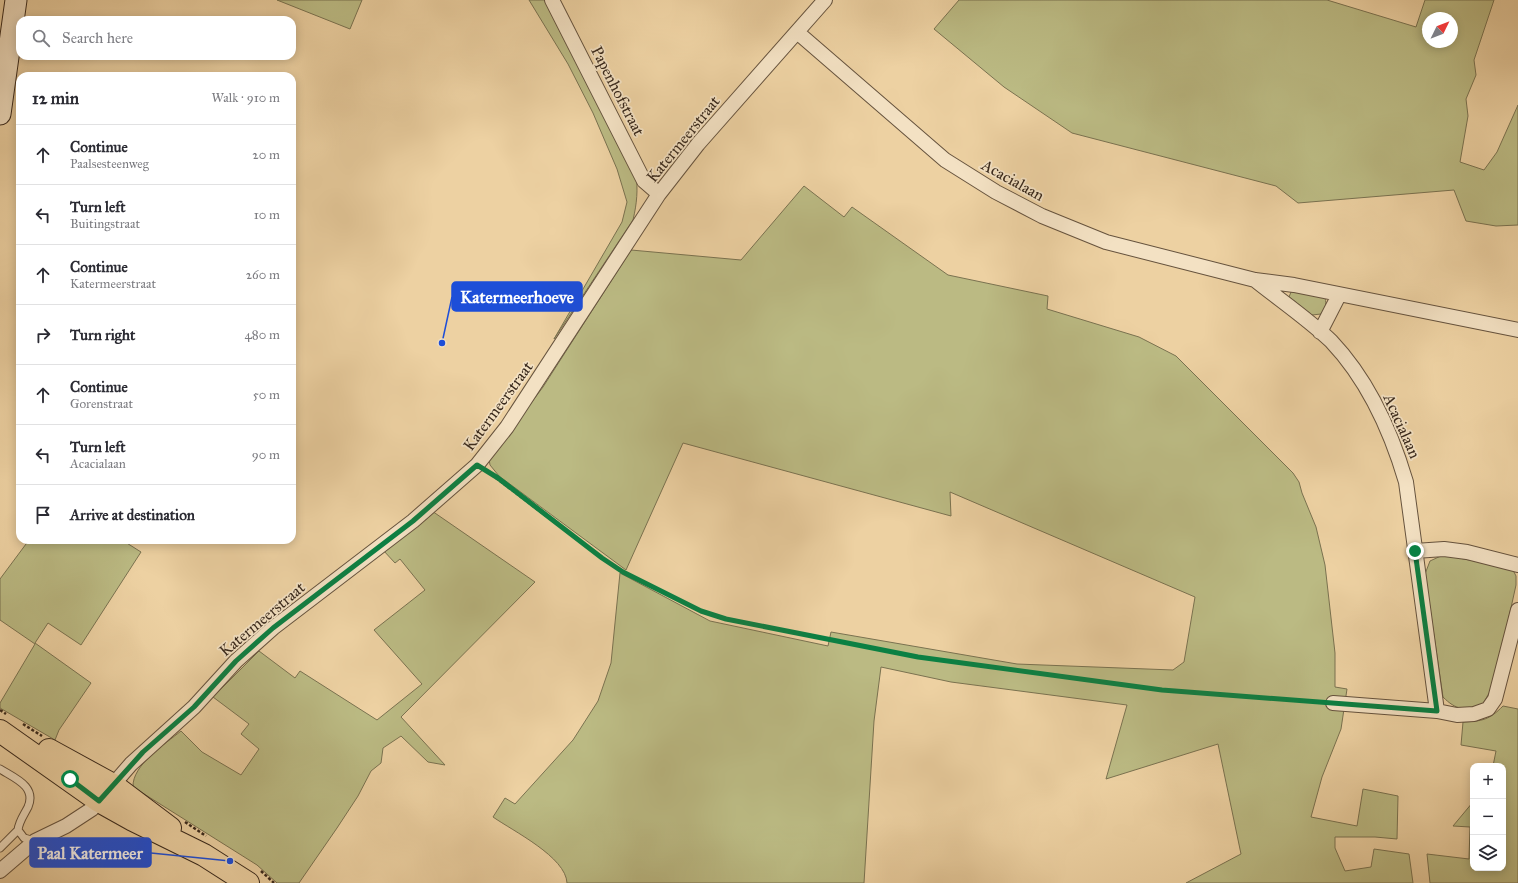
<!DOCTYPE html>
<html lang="en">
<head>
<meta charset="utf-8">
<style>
	body { margin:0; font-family:"IM FELL Great Primer",serif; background:#f7f7f7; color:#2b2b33 }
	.controls { position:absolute; right:12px; bottom:12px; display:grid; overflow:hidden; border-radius:8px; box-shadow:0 2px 10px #0003 }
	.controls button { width:36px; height:36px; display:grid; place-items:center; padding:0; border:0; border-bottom:1px solid #e1e1e2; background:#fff; color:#2b2b33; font:20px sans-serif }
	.compass { position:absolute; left:1422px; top:12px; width:36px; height:36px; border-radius:50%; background:#fff; box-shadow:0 2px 10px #0003; rotate:47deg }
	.stop { position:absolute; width:12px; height:12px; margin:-9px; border:3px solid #0b8043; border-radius:50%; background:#fff }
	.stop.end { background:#0b8043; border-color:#fff; box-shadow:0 1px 4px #0008 }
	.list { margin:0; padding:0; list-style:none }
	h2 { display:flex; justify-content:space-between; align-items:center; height:52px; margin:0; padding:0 16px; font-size:17px }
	h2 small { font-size:13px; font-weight:400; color:#7c7c81 }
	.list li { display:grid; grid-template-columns:26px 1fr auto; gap:12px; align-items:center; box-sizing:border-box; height:60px; padding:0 16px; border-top:1px solid #e1e1e2 }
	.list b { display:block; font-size:15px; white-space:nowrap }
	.list p { margin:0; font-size:13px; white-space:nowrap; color:#7c7c81 }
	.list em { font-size:13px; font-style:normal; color:#7c7c81 }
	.icon { flex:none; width:22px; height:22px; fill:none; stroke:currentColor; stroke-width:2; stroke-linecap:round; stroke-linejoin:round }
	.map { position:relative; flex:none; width:1518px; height:883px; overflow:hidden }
	.search { position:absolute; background:#fff; box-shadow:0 2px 10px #0003; left:16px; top:16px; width:280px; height:44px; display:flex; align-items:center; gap:10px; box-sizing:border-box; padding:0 14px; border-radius:12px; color:#7c7c81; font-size:15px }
	.panel { position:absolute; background:#fff; box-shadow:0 2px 10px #0003; left:16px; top:72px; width:280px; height:472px; border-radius:12px }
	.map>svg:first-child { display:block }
</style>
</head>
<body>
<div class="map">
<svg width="1518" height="883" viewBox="0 0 1518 883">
	<rect width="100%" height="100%" fill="#edd1a2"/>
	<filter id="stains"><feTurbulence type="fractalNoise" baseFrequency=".005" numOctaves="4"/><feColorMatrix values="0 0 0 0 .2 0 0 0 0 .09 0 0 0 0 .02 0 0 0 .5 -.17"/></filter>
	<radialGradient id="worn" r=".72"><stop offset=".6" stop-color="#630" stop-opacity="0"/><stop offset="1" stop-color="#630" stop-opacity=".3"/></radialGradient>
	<!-- green -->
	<path fill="#bbba83" stroke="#7a7250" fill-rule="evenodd" d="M277,0H362L350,29Z
		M529,0H546L636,173C638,190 637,203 633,220L554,339L622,222L627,202L617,169L593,113L568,64Z
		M959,0H1327L1416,27L1425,0H1494L1474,60L1476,75L1466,99L1468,116L1460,162L1484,170L1497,152L1518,105V225L1496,226L1466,221L1454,190L1298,203L1276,186L1072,133L1004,87L934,29ZM1428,18H1452V42H1428Z
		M804,186L844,217L852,207L948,275L1048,296L1047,309L1139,337L1176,356L1293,473L1299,482L1302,493L1316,527L1325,565L1335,653V687L1347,689L1341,729L1322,777L1311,817L1357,826L1363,789L1398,796L1397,839L1375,837H1335V848L1345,871L1371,867L1374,849L1409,854L1413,883H1186L1241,854L1218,744L1106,779L1127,705L951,682L881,667L874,721L864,883H567C566,857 513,831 493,817L505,798L515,804L573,740L598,701L611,663L620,573L710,621L828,646L831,632L1017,664L1173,670L1184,662L1195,597L950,492L951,516L683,443L626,570L499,476L490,465L489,459L543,387L631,250L741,260Z
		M1295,290L1325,298C1327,305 1325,309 1321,314L1312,315L1289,297L1291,292Z
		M432,511L535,582L401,717L445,765L428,762L401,736L383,748L381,763L371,771L358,796L337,828L299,883H277L257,865L133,787C132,765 165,744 181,731L202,752L241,775L259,749L241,734L249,724L213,697L259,651L295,678L300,671L377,720L422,684L374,630L425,590L400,559L395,563L383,550Z
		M29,540H122L141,552L81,645L48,623L35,643L91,683L59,730L55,740L0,708V703L35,644L0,620V579Z
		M1443,555L1512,568L1516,576V585L1494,685L1482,705C1464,711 1456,710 1443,697L1425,574L1430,561Z
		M1503,706L1518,709V883H1430L1427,854L1469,859L1470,827L1453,826L1473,802V868H1503V766H1493L1496,751L1461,745L1463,722C1483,721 1489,720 1503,706Z"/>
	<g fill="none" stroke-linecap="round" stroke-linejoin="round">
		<defs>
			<path id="lane" d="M0,769C14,778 37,786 28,807C24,815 19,821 18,830L24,838L35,841
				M0,848L18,830"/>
			<path id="street" d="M552,0L644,181L659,194
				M797,32L945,160L996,192L1042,216L1106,242L1255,280L1294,285L1518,330
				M1255,280C1280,300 1308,319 1331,341C1368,380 1391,431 1406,482L1437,711
				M1320,332L1339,295
				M1415,551L1444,549L1467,552L1518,565
				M1333,703L1437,711L1457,715L1474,714L1488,709L1495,699L1518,610
				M0,871L35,841L66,826L92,809L131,764L194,707L236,661L273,628L413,521L477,465L507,427L659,194L698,144L825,0"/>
			<path id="secondary" d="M0,114L16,0"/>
			<path id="primary" d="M0,731L99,801L133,820L204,855L248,883
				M49,750L113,785L170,828"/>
		</defs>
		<!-- lane casing -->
		<use href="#lane" stroke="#66533e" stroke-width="9"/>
		<!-- street casing -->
		<use href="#street" stroke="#66533e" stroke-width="16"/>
		<!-- secondary casing -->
		<use href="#secondary" stroke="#39291c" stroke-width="23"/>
		<!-- primary casing -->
		<use href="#primary" stroke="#39291c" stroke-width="24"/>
		<!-- path -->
		<path stroke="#39291c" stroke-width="2.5" stroke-dasharray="3 2" stroke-linecap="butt" d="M488,472L602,558L623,572L701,611L726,619L918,657L1162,690L1321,702
			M0,710L6,714
			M23,724L42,736
			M185,822L206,836
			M261,871L274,883"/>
		<!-- lane -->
		<use href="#lane" stroke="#f3e1c3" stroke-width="7"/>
		<!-- street -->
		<use href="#street" stroke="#f3e1c3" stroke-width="14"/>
		<!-- secondary -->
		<use href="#secondary" stroke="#f3e1c3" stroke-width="21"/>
		<!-- primary -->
		<use href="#primary" stroke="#edd1a2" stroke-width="22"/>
	</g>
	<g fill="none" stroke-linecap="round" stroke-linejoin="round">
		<!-- route -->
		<path stroke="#0b8043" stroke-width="5" d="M70,779L99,801L143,752L194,707L236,661L273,628L413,521L477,465L498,478L602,558L623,572L701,611L726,619L918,657L1162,690L1437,711L1415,551"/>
	</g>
	<g text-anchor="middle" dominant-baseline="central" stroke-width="3.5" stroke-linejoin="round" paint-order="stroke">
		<!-- street labels -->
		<g font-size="16" fill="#39291c" stroke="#f3e1c3">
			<text transform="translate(618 91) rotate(63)">Papenhofstraat</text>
			<text transform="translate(683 139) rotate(-51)">Katermeerstraat</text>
			<text transform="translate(1013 180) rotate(29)">Acacialaan</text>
			<text transform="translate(498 406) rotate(-54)">Katermeerstraat</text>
			<text transform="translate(1402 426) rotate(66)">Acacialaan</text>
			<text transform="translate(262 619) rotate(-40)">Katermeerstraat</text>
		</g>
	</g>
	<!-- callouts -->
	<path fill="none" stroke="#1d4ed8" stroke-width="1.5" d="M442 343L452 297M230 861L151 853"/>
	<g fill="#1d4ed8" stroke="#f3e1c3" stroke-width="1.5">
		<circle cx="442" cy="343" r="4"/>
		<circle cx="230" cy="861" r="4"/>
	</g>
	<g fill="#1d4ed8" stroke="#1d4ed8" stroke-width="1.5">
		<rect x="452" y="282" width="130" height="29" rx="4"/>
		<rect x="30" y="838" width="121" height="29" rx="4"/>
	</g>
	<g font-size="17" text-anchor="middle" font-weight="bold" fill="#fff">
		<text x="517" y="303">Katermeerhoeve</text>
		<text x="90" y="859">Paal Katermeer</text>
	</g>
	<rect width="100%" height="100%" filter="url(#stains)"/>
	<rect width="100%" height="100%" fill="url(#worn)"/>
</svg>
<div class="controls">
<button>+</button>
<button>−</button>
<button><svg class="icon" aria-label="layers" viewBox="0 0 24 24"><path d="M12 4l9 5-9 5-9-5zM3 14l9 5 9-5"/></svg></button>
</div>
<svg class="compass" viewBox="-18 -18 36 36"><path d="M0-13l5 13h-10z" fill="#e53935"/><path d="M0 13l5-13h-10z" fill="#7c7c81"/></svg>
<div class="stop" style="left:70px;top:779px"></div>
<div class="stop end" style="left:1415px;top:551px"></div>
<div class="search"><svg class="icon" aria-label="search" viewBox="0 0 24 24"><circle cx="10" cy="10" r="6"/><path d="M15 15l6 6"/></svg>Search here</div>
<section class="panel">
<h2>12 min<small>Walk · 910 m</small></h2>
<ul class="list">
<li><svg class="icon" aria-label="ahead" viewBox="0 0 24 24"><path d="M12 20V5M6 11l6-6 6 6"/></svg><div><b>Continue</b><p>Paalsesteenweg</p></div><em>20 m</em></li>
<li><svg class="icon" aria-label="left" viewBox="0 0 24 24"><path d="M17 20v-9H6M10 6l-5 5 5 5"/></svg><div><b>Turn left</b><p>Buitingstraat</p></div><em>10 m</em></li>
<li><svg class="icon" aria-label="ahead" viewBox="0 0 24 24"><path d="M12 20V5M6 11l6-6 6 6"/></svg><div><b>Continue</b><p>Katermeerstraat</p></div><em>260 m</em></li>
<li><svg class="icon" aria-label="right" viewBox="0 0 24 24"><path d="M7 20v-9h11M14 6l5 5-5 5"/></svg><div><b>Turn right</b></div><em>480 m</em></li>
<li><svg class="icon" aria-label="ahead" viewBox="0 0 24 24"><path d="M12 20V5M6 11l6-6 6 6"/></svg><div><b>Continue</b><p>Gorenstraat</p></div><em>50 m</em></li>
<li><svg class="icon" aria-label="left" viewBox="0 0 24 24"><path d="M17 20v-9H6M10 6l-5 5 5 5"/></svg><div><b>Turn left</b><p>Acacialaan</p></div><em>90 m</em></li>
<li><svg class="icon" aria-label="arrive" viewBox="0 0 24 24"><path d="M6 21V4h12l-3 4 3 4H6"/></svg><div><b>Arrive at destination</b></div></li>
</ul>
</section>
</div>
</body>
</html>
